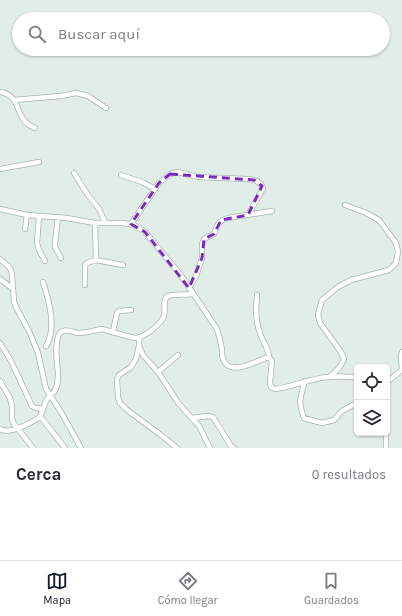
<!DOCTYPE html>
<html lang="es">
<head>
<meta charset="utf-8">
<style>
	body { margin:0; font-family:Karla,sans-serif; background:#f7f7f7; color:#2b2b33 }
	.controls { position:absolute; right:12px; bottom:12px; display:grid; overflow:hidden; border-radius:6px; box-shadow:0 1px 3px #0004 }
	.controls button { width:36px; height:36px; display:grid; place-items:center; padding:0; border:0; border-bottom:1px solid #e1e1e2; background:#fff; color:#2b2b33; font:20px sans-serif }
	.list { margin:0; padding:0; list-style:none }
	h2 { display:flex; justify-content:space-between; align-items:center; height:52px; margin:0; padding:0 16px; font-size:17px }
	h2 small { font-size:13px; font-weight:400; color:#7c7c81 }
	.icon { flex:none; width:22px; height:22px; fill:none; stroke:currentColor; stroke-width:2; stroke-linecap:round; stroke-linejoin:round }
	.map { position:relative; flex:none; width:402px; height:448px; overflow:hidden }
	.search { position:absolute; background:#fff; box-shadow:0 1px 3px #0004; left:12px; right:12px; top:12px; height:44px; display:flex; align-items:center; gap:10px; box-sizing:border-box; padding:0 14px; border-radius:22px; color:#7c7c81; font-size:15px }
	.sheet { height:112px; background:#fff }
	nav { display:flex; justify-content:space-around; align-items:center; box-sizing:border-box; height:56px; border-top:1px solid #e1e1e2; background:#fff; font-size:11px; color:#7c7c81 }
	nav a { display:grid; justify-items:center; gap:2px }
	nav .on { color:#111827 }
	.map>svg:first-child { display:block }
</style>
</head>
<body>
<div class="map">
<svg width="402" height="448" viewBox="0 0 402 448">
	<rect width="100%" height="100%" fill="#e2ede8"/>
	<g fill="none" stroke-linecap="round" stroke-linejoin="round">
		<defs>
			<path id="minor" d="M0,92C21,95 15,116 29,125C31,126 33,127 35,128
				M14,100L61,96L76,93L88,96L106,108
				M0,169L39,162
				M74,173L88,195L99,209L105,222
				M121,175L142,182L155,189
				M0,209L27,215L67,218L95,223H123L134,225L145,232L180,274L217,329C219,336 221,343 222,350C222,353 222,357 223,359C230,378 257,360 269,357L272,361L270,382L271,387L275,389C293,387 310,378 329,377C338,376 348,377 357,377
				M39,216L37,243L39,250L45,261
				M58,217L55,243V247L61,258
				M95,223L96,260
				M131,224L159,183L170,174L178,172L198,177L247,179C254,180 262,181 263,189L248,215
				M25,229L27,215
				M0,259L8,266L11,270L12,275L14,302L17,309L29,331L38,353L46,389L61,412L81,448
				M0,279L13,289
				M43,282C49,301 57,328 46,346
				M85,285V265L87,263L96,260L123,265
				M189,288L196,276L202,258V244L204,239L214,234C217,225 218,221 228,218L272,211
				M257,295C256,308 255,320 260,333C262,341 269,349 269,357
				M113,331L117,313L119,311L131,310
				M139,337V346L143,355L158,372L179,404L199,426L210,448
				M0,343L11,361L32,406L36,408L43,409
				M139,346L136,359L131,367L119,375L117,379L118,397L120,403L127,410L161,435L177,448
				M158,372L178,355
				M329,377C336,372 341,367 344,359L341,352L320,323L318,314L322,300L338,287L351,280L389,270L396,263L398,252L396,243L379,220L364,212L345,205
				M0,381L10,398L12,406V419L14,424L33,448
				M305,381C300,398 298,402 304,418L322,423L334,420L342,411L353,405L357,404
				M387,382L402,370L401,355L402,352
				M40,416L65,448
				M192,418L208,416L213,417L231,446L234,448
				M0,429C12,435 29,423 39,418L40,416C43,411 44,404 47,399C49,396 52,395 54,392C58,387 58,379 58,372C57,363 53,334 63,331C67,329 73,332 78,333C86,333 94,330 102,329C109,331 116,333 123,335C127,336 131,337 135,338C144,338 161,324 164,316C166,311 162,299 168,296C173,294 187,295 193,294
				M386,448V433"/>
		</defs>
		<!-- minor casing -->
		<use href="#minor" stroke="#a4b5af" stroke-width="6"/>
		<!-- minor -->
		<use href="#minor" stroke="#fff" stroke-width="4.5"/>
	</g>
	<!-- marked area -->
	<path fill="none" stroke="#7b2cbf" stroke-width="3" stroke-dasharray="8 5" stroke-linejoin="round" d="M170,174L254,180L262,186L248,215L221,220L214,234L204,239L202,258L189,288L145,232L131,224L159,183Z"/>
</svg>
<div class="controls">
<button><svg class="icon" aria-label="locate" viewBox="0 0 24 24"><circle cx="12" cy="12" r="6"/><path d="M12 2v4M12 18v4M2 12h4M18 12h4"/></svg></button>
<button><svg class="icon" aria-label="layers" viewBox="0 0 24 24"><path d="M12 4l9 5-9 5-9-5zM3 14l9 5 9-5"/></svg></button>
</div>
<div class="search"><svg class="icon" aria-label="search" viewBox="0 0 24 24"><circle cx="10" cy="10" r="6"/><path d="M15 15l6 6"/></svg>Buscar aquí</div>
</div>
<section class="sheet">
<h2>Cerca<small>0 resultados</small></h2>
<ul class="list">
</ul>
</section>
<nav>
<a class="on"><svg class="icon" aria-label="map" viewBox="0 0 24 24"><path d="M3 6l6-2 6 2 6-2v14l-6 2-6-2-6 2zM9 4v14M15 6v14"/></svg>Mapa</a>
<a><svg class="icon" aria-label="directions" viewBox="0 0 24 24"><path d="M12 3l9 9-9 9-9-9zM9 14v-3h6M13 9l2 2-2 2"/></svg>Cómo llegar</a>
<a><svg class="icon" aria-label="saved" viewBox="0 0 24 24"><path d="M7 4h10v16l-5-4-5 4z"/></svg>Guardados</a>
</nav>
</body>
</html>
